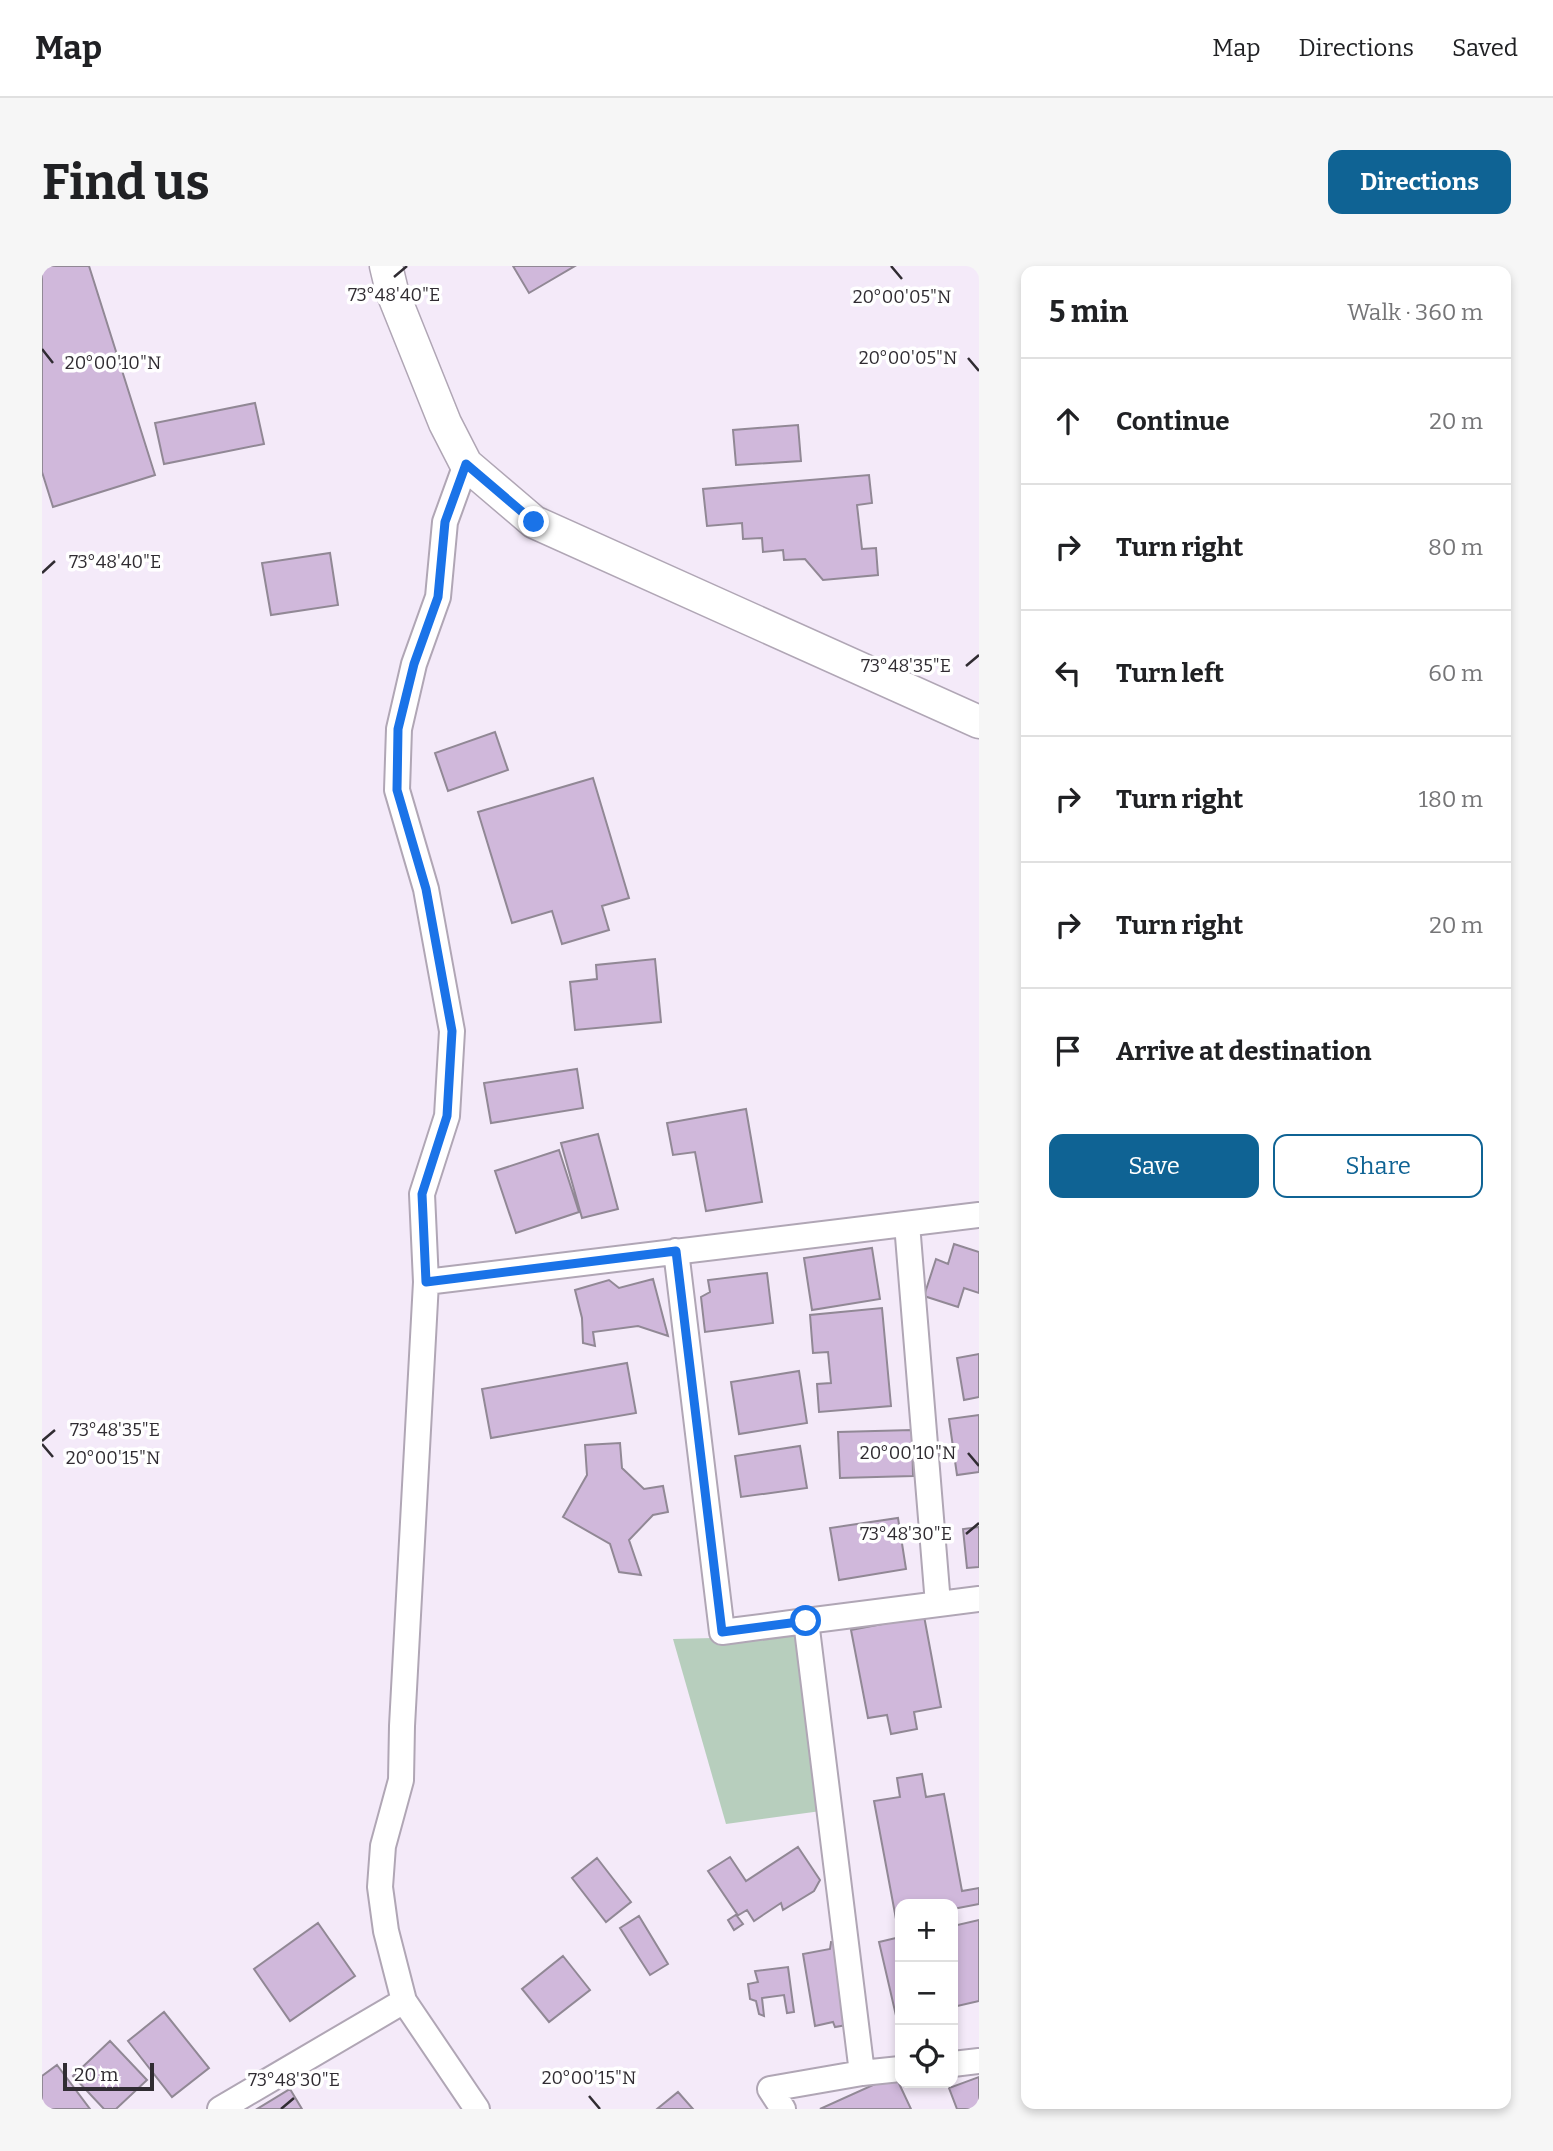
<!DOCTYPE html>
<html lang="en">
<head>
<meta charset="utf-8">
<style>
	body { margin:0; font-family:Bitter,serif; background:#f6f6f6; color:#202124 }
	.controls { position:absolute; right:21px; bottom:21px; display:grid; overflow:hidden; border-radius:14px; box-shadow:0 4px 10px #0003 }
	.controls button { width:63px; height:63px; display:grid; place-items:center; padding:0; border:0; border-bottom:2px solid #e0e0e0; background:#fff; color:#202124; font:35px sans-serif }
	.scale { position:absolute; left:21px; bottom:18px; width:91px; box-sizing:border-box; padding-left:7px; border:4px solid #302c32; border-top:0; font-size:19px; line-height:24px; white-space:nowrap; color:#302c32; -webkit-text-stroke:5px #fff; paint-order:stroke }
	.stop { position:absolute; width:21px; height:21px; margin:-16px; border:5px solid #1a73e8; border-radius:50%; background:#fff }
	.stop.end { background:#1a73e8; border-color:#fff; box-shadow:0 2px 7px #0008 }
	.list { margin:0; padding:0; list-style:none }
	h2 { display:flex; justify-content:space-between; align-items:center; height:91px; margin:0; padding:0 28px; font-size:30px }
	h2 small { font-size:23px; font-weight:400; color:#757577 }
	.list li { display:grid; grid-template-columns:46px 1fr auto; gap:21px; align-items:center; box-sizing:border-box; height:126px; padding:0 28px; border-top:2px solid #e0e0e0 }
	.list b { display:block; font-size:26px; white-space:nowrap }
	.list em { font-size:23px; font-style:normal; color:#757577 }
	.actions { display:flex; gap:14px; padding:21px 28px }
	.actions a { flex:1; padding:16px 0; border:2px solid #0f6394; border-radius:14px; text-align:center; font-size:24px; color:#0f6394 }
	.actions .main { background:#0f6394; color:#fff }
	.icon { flex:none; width:38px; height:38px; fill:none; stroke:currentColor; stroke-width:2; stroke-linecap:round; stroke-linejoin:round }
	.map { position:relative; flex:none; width:937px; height:1843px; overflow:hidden; border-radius:14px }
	header { display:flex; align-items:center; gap:42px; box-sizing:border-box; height:98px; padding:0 35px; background:#fff; border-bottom:2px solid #e0e0e0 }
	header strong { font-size:33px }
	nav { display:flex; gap:38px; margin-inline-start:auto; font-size:24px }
	.intro { display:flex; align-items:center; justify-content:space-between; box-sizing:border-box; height:168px; padding:0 42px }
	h1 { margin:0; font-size:49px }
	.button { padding:18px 32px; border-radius:14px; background:#0f6394; color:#fff; font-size:24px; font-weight:700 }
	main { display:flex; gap:42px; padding:0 42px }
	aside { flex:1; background:#fff; border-radius:14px; box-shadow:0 4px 10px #0003 }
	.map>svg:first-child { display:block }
</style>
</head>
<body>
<header>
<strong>Map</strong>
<nav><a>Map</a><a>Directions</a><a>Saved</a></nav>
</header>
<div class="intro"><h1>Find us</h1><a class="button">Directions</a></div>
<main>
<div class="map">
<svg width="937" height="1843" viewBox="0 0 937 1843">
	<rect width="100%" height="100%" fill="#f4eaf9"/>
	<!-- green -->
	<path fill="#b7cebd" d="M755,1370L779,1545L684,1558L631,1373Z"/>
	<!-- building -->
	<path fill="#d0b8db" stroke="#918895" stroke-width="2" d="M0,0H47L113,209L11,241L0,206Z
		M471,0H533L487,27Z
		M213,137L222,178L122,198L113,157Z
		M756,159L759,195L694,199L691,164Z
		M827,209L830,237L815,239L820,283L834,282L836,309L781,314L763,293L742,294L741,284L721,286L720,272L701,273L700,257L665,260L661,223Z
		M288,287L296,339L229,349L220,297Z
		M453,466L466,504L406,525L393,487Z
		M551,512L587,632L560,640L567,664L520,678L510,645L470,657L436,546Z
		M613,693L619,756L533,764L528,716L555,713L554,699Z
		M535,803L541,842L449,857L442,817Z
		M704,843L720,936L664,945L653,886L631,889L625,857Z
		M556,868L576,943L540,952L519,877Z
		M517,884L537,946L474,967L453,905Z
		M912,978L937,986V1027L922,1022L916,1041L882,1030L894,993L906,998Z
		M830,982L838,1033L770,1044L762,992Z
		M725,1007L731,1057L663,1066L659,1031L668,1026L666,1014Z
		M611,1013L626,1070L596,1060L551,1066L553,1080L541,1077L540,1052L533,1024L567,1014L577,1022Z
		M840,1042L849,1140L777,1146L775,1118L789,1117L786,1086L771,1087L768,1049Z
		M937,1088V1131L922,1134L915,1092Z
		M585,1097L594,1147L449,1172L440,1123Z
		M757,1105L765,1157L697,1168L689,1116Z
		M937,1149V1206L915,1209L907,1153Z
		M870,1164L871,1210L798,1212L796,1166Z
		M578,1177L580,1202L602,1223L621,1220L626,1246L611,1249L587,1274L599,1309L577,1306L568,1278L521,1251L545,1209L543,1179Z
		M758,1180L765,1222L699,1231L693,1190Z
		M856,1252L864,1303L797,1314L788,1262Z
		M937,1261V1301L925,1302L921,1263Z
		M882,1350L899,1441L872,1446L875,1463L849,1468L845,1449L826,1452L809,1364Z
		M880,1508L884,1531L902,1528L920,1625L937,1622V1638L911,1643V1638H858V1652L854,1653L832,1535L858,1531L855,1512Z
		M756,1581L778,1614L772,1625L741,1644L739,1637L712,1655L705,1644L695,1650L701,1658L692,1664L686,1654L695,1648L666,1605L688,1591L704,1615Z
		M555,1592L589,1636L564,1656L530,1612Z
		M597,1650L626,1698L608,1709L578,1662Z
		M937,1654V1735L911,1741V1660Z
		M276,1657L313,1710L248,1755L212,1703Z
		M858,1671V1753L855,1754L837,1676Z
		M789,1676L797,1677L810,1758L793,1761L791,1756L773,1760L761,1688L788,1683Z
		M521,1690L548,1724L507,1756L480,1723Z
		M746,1701L752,1746L745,1747L742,1729L720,1732L722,1750L717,1748L714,1735L708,1733L706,1718L716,1716L713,1705Z
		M122,1746L167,1802L130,1831L86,1775Z
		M68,1775L105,1814L74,1843H62L31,1810Z
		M15,1799L48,1843H0V1810Z
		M853,1809L869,1843H778Z
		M937,1811V1843H915L907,1822Z
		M248,1823L260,1843H215Z
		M636,1826L651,1843H615Z"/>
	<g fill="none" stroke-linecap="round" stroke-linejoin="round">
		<defs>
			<path id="minor" d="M424,198L403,256L396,331L372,398L357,463L355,524L384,623L410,765L405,850L380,928L384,1016L937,949
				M865,958L896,1338
				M634,985L680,1366L764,1355
				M384,1016L360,1460L359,1514L341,1580L338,1621L344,1665L362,1735L435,1843
				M911,1798L937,1795
				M858,1803L820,1807L764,1355L937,1333
				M178,1843L362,1735
				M741,1843L728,1823L820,1807"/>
			<path id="tertiary" d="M344,0L350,25L403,157L424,198L492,256L937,456"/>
		</defs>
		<!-- minor casing -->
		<use href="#minor" stroke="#b0a6b5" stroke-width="28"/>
		<!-- tertiary casing -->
		<use href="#tertiary" stroke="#b0a6b5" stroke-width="35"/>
		<!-- minor -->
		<use href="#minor" stroke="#fff" stroke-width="24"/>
		<!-- tertiary -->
		<use href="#tertiary" stroke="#fff" stroke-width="32"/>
	</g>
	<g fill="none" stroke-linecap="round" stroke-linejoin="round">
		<!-- route -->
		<path stroke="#1a73e8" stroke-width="9" d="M492,256L424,198L403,256L396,331L372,398L356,463L355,524L384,623L410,765L405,850L380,928L384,1016L634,985L680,1366L764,1355"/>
	</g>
	<!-- ticks -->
	<path fill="none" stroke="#302c32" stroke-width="2.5" d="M849,0L860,13M352,11L365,0M0,83L11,97M926,92L937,105M0,307L13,295M924,400L937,389M0,1175L13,1164M0,1178L11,1191M926,1187L937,1200M924,1268L937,1257M547,1830L558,1843M239,1843L252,1832"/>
	<g font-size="18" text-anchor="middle" fill="#302c32" stroke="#fff" stroke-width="7" stroke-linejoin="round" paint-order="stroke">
		<text x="352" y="35">73°48'40"E</text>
		<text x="860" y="37">20°00'05"N</text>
		<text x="866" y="98">20°00'05"N</text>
		<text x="71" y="103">20°00'10"N</text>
		<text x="73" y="302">73°48'40"E</text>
		<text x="864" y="406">73°48'35"E</text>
		<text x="73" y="1170">73°48'35"E</text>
		<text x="866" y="1193">20°00'10"N</text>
		<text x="71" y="1198">20°00'15"N</text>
		<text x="864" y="1274">73°48'30"E</text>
		<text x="547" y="1818">20°00'15"N</text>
		<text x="252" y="1820">73°48'30"E</text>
	</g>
</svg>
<div class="controls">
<button>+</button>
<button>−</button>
<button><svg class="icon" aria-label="locate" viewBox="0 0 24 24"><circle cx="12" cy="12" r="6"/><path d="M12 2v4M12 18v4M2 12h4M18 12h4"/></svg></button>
</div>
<div class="scale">20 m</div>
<div class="stop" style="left:764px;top:1355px"></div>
<div class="stop end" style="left:492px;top:256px"></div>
</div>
<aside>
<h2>5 min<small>Walk · 360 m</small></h2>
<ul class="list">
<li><svg class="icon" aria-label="ahead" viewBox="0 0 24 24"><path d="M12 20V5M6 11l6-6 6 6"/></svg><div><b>Continue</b></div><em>20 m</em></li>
<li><svg class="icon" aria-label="right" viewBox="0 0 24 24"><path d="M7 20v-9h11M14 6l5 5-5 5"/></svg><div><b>Turn right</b></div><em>80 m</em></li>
<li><svg class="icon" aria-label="left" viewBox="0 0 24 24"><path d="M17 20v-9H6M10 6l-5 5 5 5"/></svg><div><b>Turn left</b></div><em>60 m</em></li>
<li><svg class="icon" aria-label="right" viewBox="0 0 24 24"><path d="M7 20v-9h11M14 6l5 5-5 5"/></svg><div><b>Turn right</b></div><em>180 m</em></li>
<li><svg class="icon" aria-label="right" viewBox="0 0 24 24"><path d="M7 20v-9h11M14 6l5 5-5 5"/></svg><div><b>Turn right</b></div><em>20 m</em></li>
<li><svg class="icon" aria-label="arrive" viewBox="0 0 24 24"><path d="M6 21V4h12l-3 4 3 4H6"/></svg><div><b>Arrive at destination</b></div></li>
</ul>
<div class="actions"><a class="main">Save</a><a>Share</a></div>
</aside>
</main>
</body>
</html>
